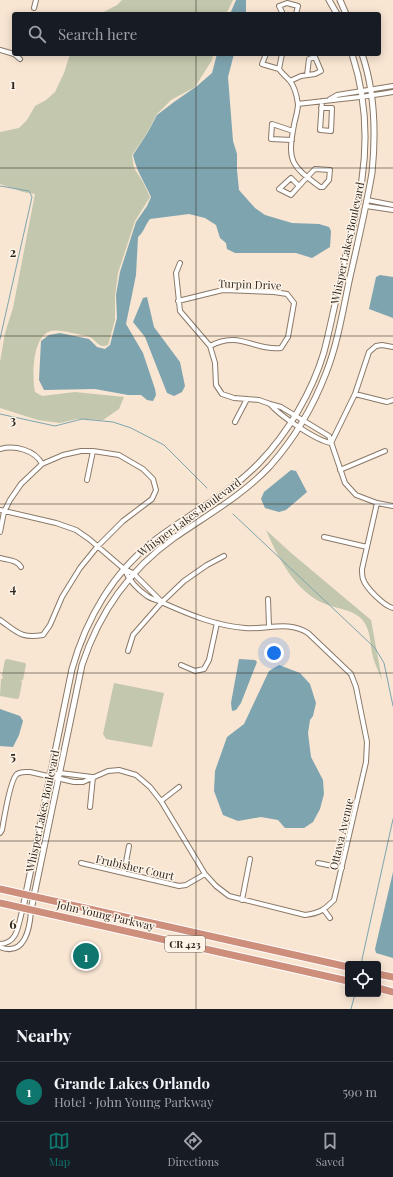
<!DOCTYPE html>
<html lang="en">
<head>
<meta charset="utf-8">
<style>
	body { margin:0; font-family:"Playfair Display",serif; background:#20242c; color:#f1f3f6 }
	.controls { position:absolute; right:12px; bottom:12px; display:grid; overflow:hidden; border-radius:4px; box-shadow:0 2px 10px #0003 }
	.controls button { width:36px; height:36px; display:grid; place-items:center; padding:0; border:0; border-bottom:1px solid #363941; background:#171b24; color:#f1f3f6; font:20px sans-serif }
	.you { position:absolute; left:274px; top:653px; width:14px; height:14px; margin:-10px; border:3px solid #fff; border-radius:50%; background:#1a73e8; box-shadow:0 0 0 6px #1a73e833 }
	.badge { display:grid; place-items:center; width:26px; height:26px; border-radius:50%; background:#0f766e; color:#fff; font-size:13px; font-weight:700 }
	.pin { position:absolute; translate:-50% -50%; border:2px solid #fff; box-shadow:0 1px 4px #0006 }
	.list { margin:0; padding:0; list-style:none }
	h2 { display:flex; justify-content:space-between; align-items:center; height:52px; margin:0; padding:0 16px; font-size:17px }
	h2 small { font-size:13px; font-weight:400; color:#9ea1a6 }
	.list li { display:grid; grid-template-columns:26px 1fr auto; gap:12px; align-items:center; box-sizing:border-box; height:60px; padding:0 16px; border-top:1px solid #363941 }
	.list b { display:block; font-size:15px; white-space:nowrap }
	.list p { margin:0; font-size:13px; white-space:nowrap; color:#9ea1a6 }
	.list em { font-size:13px; font-style:normal; color:#9ea1a6 }
	.icon { flex:none; width:22px; height:22px; fill:none; stroke:currentColor; stroke-width:2; stroke-linecap:round; stroke-linejoin:round }
	.map { position:relative; flex:none; width:393px; height:1009px; overflow:hidden }
	.search { position:absolute; background:#171b24; box-shadow:0 2px 10px #0003; left:12px; right:12px; top:12px; height:44px; display:flex; align-items:center; gap:10px; box-sizing:border-box; padding:0 14px; border-radius:4px; color:#9ea1a6; font-size:15px }
	.sheet { height:112px; background:#171b24 }
	nav { display:flex; justify-content:space-around; align-items:center; box-sizing:border-box; height:56px; border-top:1px solid #363941; background:#171b24; font-size:11px; color:#9ea1a6 }
	nav a { display:grid; justify-items:center; gap:2px }
	nav .on { color:#0f766e }
	.map>svg:first-child { display:block }
</style>
</head>
<body>
<div class="map">
<svg width="393" height="1009" viewBox="0 0 393 1009">
	<rect width="100%" height="100%" fill="#f8e5d2"/>
	<!-- green -->
	<path fill="#c2c7ad" d="M122,0H233L226,14H100L117,5Z
		M70,54H213L212,60L195,87L171,100L157,114L147,133L132,155L134,168L143,182L150,197L135,221L118,273L115,296V320L108,345C99,349 97,341 90,337C85,335 78,334 72,333C64,331 55,329 48,332C32,340 32,378 35,392L42,396L75,392L124,397L119,409L103,420L77,419L60,423L38,420L0,408V362L5,333L13,308L35,194L23,192L0,184V132L19,128L27,120L35,106L46,100L55,92L64,73Z
		M266,530L290,552L371,620L382,680C379,672 375,665 373,657C370,645 371,632 364,622C356,609 335,609 323,603C295,591 277,556 266,530Z
		M7,659L25,663L26,664L23,680L21,681L22,683L19,698L17,699L0,696L1,679L3,678L2,675L5,660Z
		M114,683L164,693L152,747L106,739L103,734Z"/>
	<!-- water -->
	<path fill="#7ea4b0" d="M236,0H246V14H230Z
		M217,54H234L228,77L233,141L237,154V170L239,190L255,208L265,215L292,223L319,224L329,227L331,231L330,247L312,258L296,253H235L227,249L226,243L220,238L216,225L205,218L189,214L150,219C145,225 144,232 138,237L136,275L126,324L143,353L155,389L156,395L153,401L147,400L141,395H128L95,389L44,390L39,380L41,341L49,335L60,333L89,339L97,347L105,349L110,345L117,318L116,295L120,272L136,222L147,206L151,197C145,183 136,170 133,155L148,132L157,115L174,102L197,86L212,73Z
		M380,275L393,277V318L369,309L376,277Z
		M147,297L154,327L180,362L185,386L182,392L174,396L167,393L145,337L133,322L143,298Z
		M291,470L296,471L307,492L286,510L279,512L265,508L261,499L264,492Z
		M239,659L255,660L257,662L241,703L236,710L232,711L231,703Z
		M279,665L300,673L310,684L316,703L313,716L310,720L308,733L311,757L323,780L324,794L320,809L313,822L304,828H285L278,820L261,817L238,821L223,815L214,791L215,771L227,737L244,724L269,671Z
		M0,709L20,716L23,721L19,735L13,747L0,746Z
		M393,872V958L376,953L375,949Z"/>
	<g fill="none" stroke-linecap="round" stroke-linejoin="round">
		<!-- stream -->
		<path stroke="#7ea4b0" stroke-width="1" d="M0,186L29,191L32,197L0,339
			M0,414L55,426L82,419L113,422L131,428L164,445L207,488
			M233,514L375,648L384,663L393,706
			M361,964L393,819
			M351,1009L355,994"/>
		<defs>
			<path id="minor" d="M34,8L36,0
				M283,14L279,6L287,3L298,6L296,14
				M0,50L14,54
				M14,54L20,59
				M266,54L262,64L279,69
				M282,54L279,69C282,74 287,77 290,81C294,86 297,97 298,104C298,111 295,119 294,125C287,162 291,165 320,187H323L329,180L330,170L315,169C307,177 299,186 291,195L279,189L291,178L299,186
				M290,81L301,76L315,74L321,71L315,57L309,59L307,75
				M330,99L337,95L393,86
				M298,104C330,100 361,98 393,92
				M321,108H332L331,131L320,130L322,101
				M292,140L271,139L272,124L293,131
				M367,200L393,205
				M366,206L393,210
				M180,263L176,273L180,311L210,346L215,363L216,385L222,394L234,398L259,400L270,404L281,407L329,436L345,483L356,495L377,503L393,506
				M178,301L223,290L274,292L287,294L294,303L288,337L281,348C253,351 240,330 210,346
				M355,394L387,402L393,400
				M270,404C280,416 317,441 331,443
				M235,422L247,399
				M331,443L355,394L369,352L376,346L382,345L393,347
				M0,449C15,445 35,450 42,464
				M340,470L385,451
				M87,480L93,451
				M377,503L362,569C362,572 362,576 363,579C366,588 384,606 393,608
				M0,510L56,523L76,530L89,539L124,569L133,573L161,601
				M0,532L4,512L10,500L21,484L42,464L63,455L81,451H93L119,455L143,469L153,479L156,490L152,499L123,521L97,547L80,568L62,597L50,625L43,635C21,639 17,632 0,620
				M324,537L367,547
				M0,558C8,560 17,560 21,567
				M268,599L269,626
				M128,651L133,635L162,602L184,581L207,565L224,556
				M181,665L195,671L204,669L209,660L217,623
				M50,776L60,773L92,777
				M161,801L179,787
				M90,807L93,777
				M0,833L2,830C4,819 10,779 17,774C21,771 25,772 30,772L74,782H83L108,771L119,770L136,775L150,787L161,801L205,874L216,886L229,896L305,915C320,913 324,910 334,900L366,762L367,742L356,687L351,674L308,633C288,620 267,630 245,628C216,626 188,614 161,602C157,600 151,599 147,596C137,589 129,580 124,569
				M81,863L179,886L186,885L205,874
				M318,863L342,868
				M124,873L129,846
				M242,900L250,859
				M324,910L330,918
				M0,944C19,943 18,923 23,908
				M0,947C25,957 30,928 31,910"/>
			<path id="tertiary" d="M329,0L337,14
				M340,0L346,14
				M23,908L72,669C86,619 113,572 155,540C189,514 228,495 259,463C288,433 312,392 324,352C331,324 337,295 343,267C350,238 358,209 362,179C368,137 365,94 352,54
				M31,910L82,665C99,613 129,570 174,538C207,515 242,496 270,466C294,439 313,407 326,373C338,343 343,309 350,277C358,242 366,208 372,173C376,134 375,92 362,54"/>
			<path id="trunk" d="M0,889L348,967
				M0,903L348,981
				M378,974L393,977
				M378,988L393,992"/>
		</defs>
		<!-- minor casing -->
		<use href="#minor" stroke="#8a7968" stroke-width="6"/>
		<!-- tertiary casing -->
		<use href="#tertiary" stroke="#8a7968" stroke-width="7"/>
		<!-- trunk casing -->
		<use href="#trunk" stroke="#fff" stroke-width="9"/>
		<!-- minor -->
		<use href="#minor" stroke="#fff" stroke-width="4"/>
		<!-- tertiary -->
		<use href="#tertiary" stroke="#fff" stroke-width="5"/>
		<!-- trunk -->
		<use href="#trunk" stroke="#ce8e7c" stroke-width="7"/>
	</g>
	<!-- grid -->
	<path fill="none" stroke="#2f2821" stroke-width="1" stroke-opacity="0.55" d="M196,0V14M196,54V1009M0,168H393M0,336H393M0,504H393M0,673H393M0,841H393"/>
	<g text-anchor="middle" dominant-baseline="central" stroke-width="3" stroke-linejoin="round" paint-order="stroke">
		<!-- shield labels -->
		<rect fill="#fff4e8" stroke="#6d655d" stroke-width="1" x="165" y="936" width="40" height="16" rx="3"/>
		<g font-size="10" font-weight="bold" fill="#2f2821">
			<text x="185" y="944">CR 423</text>
		</g>
		<!-- street labels -->
		<g font-size="11" fill="#2f2821" stroke="#fff4e8">
			<text transform="translate(347 243) rotate(-78)">Whisper Lakes Boulevard</text>
			<text transform="translate(250 284) rotate(2)">Turpin Drive</text>
			<text transform="translate(189 517) rotate(-36)">Whisper Lakes Boulevard</text>
			<text transform="translate(42 811) rotate(-78)">Whisper Lakes Boulevard</text>
			<text transform="translate(341 834) rotate(-77)">Ottawa Avenue</text>
			<text transform="translate(135 867) rotate(13)">Frubisher Court</text>
			<text transform="translate(106 915) rotate(13)">John Young Parkway</text>
		</g>
	</g>
	<g font-size="13" text-anchor="middle" font-weight="bold" fill="#2f2821" stroke="#fff4e8" stroke-width="3" stroke-linejoin="round" paint-order="stroke">
		<text x="13" y="89">1</text>
		<text x="13" y="257">2</text>
		<text x="13" y="425">3</text>
		<text x="13" y="593">4</text>
		<text x="13" y="761">5</text>
		<text x="13" y="929">6</text>
	</g>
</svg>
<div class="controls">
<button><svg class="icon" aria-label="locate" viewBox="0 0 24 24"><circle cx="12" cy="12" r="6"/><path d="M12 2v4M12 18v4M2 12h4M18 12h4"/></svg></button>
</div>
<div class="you"></div>
<div class="pin badge" style="left:86px;top:956px">1</div>
<div class="search"><svg class="icon" aria-label="search" viewBox="0 0 24 24"><circle cx="10" cy="10" r="6"/><path d="M15 15l6 6"/></svg>Search here</div>
</div>
<section class="sheet">
<h2>Nearby<small></small></h2>
<ul class="list">
<li><span class="badge">1</span><div><b>Grande Lakes Orlando</b><p>Hotel · John Young Parkway</p></div><em>590 m</em></li>
</ul>
</section>
<nav>
<a class="on"><svg class="icon" aria-label="map" viewBox="0 0 24 24"><path d="M3 6l6-2 6 2 6-2v14l-6 2-6-2-6 2zM9 4v14M15 6v14"/></svg>Map</a>
<a><svg class="icon" aria-label="directions" viewBox="0 0 24 24"><path d="M12 3l9 9-9 9-9-9zM9 14v-3h6M13 9l2 2-2 2"/></svg>Directions</a>
<a><svg class="icon" aria-label="saved" viewBox="0 0 24 24"><path d="M7 4h10v16l-5-4-5 4z"/></svg>Saved</a>
</nav>
</body>
</html>
